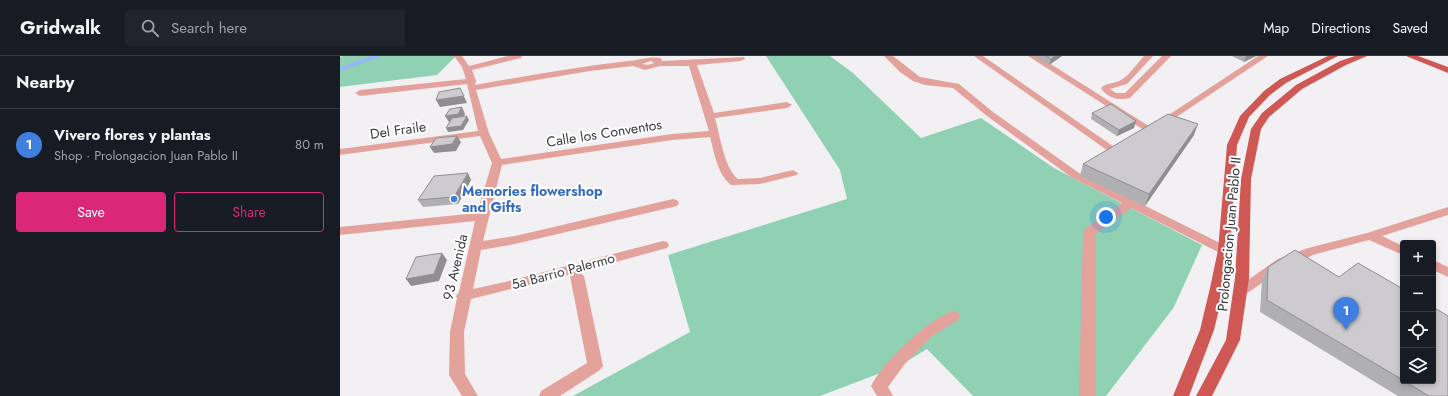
<!DOCTYPE html>
<html lang="en">
<head>
<meta charset="utf-8">
<style>
	body { margin:0; font-family:Jost,sans-serif; background:#20242c; color:#f1f3f6 }
	.controls { position:absolute; right:12px; bottom:12px; display:grid; overflow:hidden; border-radius:4px; box-shadow:0 2px 6px #0003 }
	.controls button { width:36px; height:36px; display:grid; place-items:center; padding:0; border:0; border-bottom:1px solid #363941; background:#171b24; color:#f1f3f6; font:20px sans-serif }
	.you { position:absolute; left:766px; top:161px; width:14px; height:14px; margin:-10px; border:3px solid #fff; border-radius:50%; background:#1a73e8; box-shadow:0 0 0 6px #1a73e833 }
	.badge { display:grid; place-items:center; width:26px; height:26px; border-radius:50%; background:#db2777; color:#fff; font-size:13px; font-weight:700 }
	.pin { position:absolute; translate:-50% -33px; filter:drop-shadow(0 1px 2px #0008) }
	.pin::after { content:''; position:absolute; top:21px; width:14px; height:12px; background:inherit; clip-path:polygon(0 0,100% 0,50% 100%) }
	.list { margin:0; padding:0; list-style:none }
	h2 { display:flex; justify-content:space-between; align-items:center; height:52px; margin:0; padding:0 16px; font-size:17px }
	h2 small { font-size:13px; font-weight:400; color:#9ea1a6 }
	.list li { display:grid; grid-template-columns:26px 1fr auto; gap:12px; align-items:center; box-sizing:border-box; height:72px; padding:0 16px; border-top:1px solid #363941 }
	.list b { display:block; font-size:15px; white-space:nowrap }
	.list p { margin:0; font-size:13px; white-space:nowrap; color:#9ea1a6 }
	.list em { font-size:13px; font-style:normal; color:#9ea1a6 }
	.actions { display:flex; gap:8px; padding:12px 16px }
	.actions a { flex:1; padding:9px 0; border:1px solid #db2777; border-radius:4px; text-align:center; font-size:14px; color:#db2777 }
	.actions .main { background:#db2777; color:#fff }
	.icon { flex:none; width:22px; height:22px; fill:none; stroke:currentColor; stroke-width:2; stroke-linecap:round; stroke-linejoin:round }
	.map { position:relative; flex:none; width:1108px; height:340px; overflow:hidden }
	header { display:flex; align-items:center; gap:24px; box-sizing:border-box; height:56px; padding:0 20px; background:#171b24; border-bottom:1px solid #363941 }
	header strong { font-size:19px }
	nav { display:flex; gap:22px; margin-inline-start:auto; font-size:14px }
	.search { width:280px; height:36px; background:#20242c; display:flex; align-items:center; gap:10px; box-sizing:border-box; padding:0 14px; border-radius:4px; color:#9ea1a6; font-size:15px }
	main { display:flex }
	aside { flex:1; background:#171b24 }
	.map>svg:first-child { display:block }
</style>
</head>
<body>
<header>
<strong>Gridwalk</strong>
<div class="search"><svg class="icon" aria-label="search" viewBox="0 0 24 24"><circle cx="10" cy="10" r="6"/><path d="M15 15l6 6"/></svg>Search here</div>
<nav><a>Map</a><a>Directions</a><a>Saved</a></nav>
</header>
<main>
<aside>
<h2>Nearby<small></small></h2>
<ul class="list">
<li><span class="badge" style="background:#3f7fe0">1</span><div><b>Vivero flores y plantas</b><p>Shop · Prolongacion Juan Pablo II</p></div><em>80 m</em></li>
</ul>
<div class="actions"><a class="main">Save</a><a>Share</a></div>
</aside>
<div class="map">
<svg width="1108" height="340" viewBox="0 0 1108 340">
	<rect width="100%" height="100%" fill="#f2f0f3"/>
	<!-- green -->
	<path fill="#90d1b4" d="M2,0H116L97,19L0,31V1Z
		M426,0H490L513,17L581,82L641,62L714,112L862,189L834,251L766,340H633L587,293L559,310L480,340H233L350,276L328,199L507,143L500,114Z"/>
	<g fill="none" stroke-linecap="round" stroke-linejoin="round">
		<!-- stream -->
		<path stroke="#95b8f4" stroke-width="4" d="M0,13L37,0"/>
		<!-- minor -->
		<path fill="#e4a29c" fill-rule="evenodd" d="M114,0H122L129,10L168,0H182L181,2L132,14L136,25L135,29C186,20 237,11 288,5C300,4 309,0 321,2L322,5L404,1L405,3L401,5L357,9L374,57L447,46L452,49L447,52L375,62C380,79 384,112 398,123L420,122L453,114L458,117L457,119L420,128L391,129C377,117 375,99 370,81L332,84L162,109L143,185L175,180L333,143L337,144L339,147L337,150L333,151L175,188L141,194L133,233L165,226L323,185L327,186L329,189L327,192L239,216L244,220L263,310L260,314L220,340H199L201,335L247,307L230,220L232,218L131,243L124,276L125,318L138,340H122L109,319L110,276L117,242L116,240L119,236L135,165L0,179V171L137,157L152,107L140,80L0,99V93L138,75L127,28L20,40L15,37L20,34L126,23L122,11ZM311,5L314,7L308,9L302,8ZM293,10L305,14L320,10H349L369,75L332,78L161,103L149,77L136,34L250,15Z
			M544,0H553L580,21L619,28L653,56L739,117L888,191L890,194L888,197L884,198L880,197L791,152L755,178V340H739L743,176L745,173L782,147L731,121L647,60L613,32L585,29L573,25L560,16Z
			M634,0H643L780,95L779,97H771Z
			M688,0H698L815,74L813,76H807Z
			M804,0H813L787,28L770,33L776,37H785L822,0H831L790,42C779,45 767,42 761,32C767,26 775,28 781,24C789,20 798,6 804,0Z
			M918,0H928L823,70L820,71L815,68Z
			M1108,151V159L1042,180L1063,190V199L1029,184L976,198L948,209L906,238L901,240L896,238L894,235L896,232L938,203L968,192L1027,177Z
			M1093,204L1108,211V221L1093,214Z
			M613,255L618,256L620,260L618,264L592,280L564,309L548,331L553,340H537L531,330C543,306 588,263 613,255Z"/>
		<!-- major -->
		<path fill="#cf5854" fill-rule="evenodd" d="M988,0H998L946,27L930,39L909,61L897,89L890,194L884,232L874,274L849,340H833L860,274L870,232L878,194L887,89L900,60L924,35L940,23Z
			M1015,0H1027L1006,9L962,33L929,61L921,73L911,123L909,222L900,284L872,340H856L886,284L895,222L901,123L911,73L922,57L956,29L1000,5Z
			M1066,0H1078L1108,11V17Z"/>
	</g>
	<!-- wall -->
	<path fill="#b0afb2" d="M694,0H722L709,9Z
		M892,0H916L904,6Z
		M752,57L794,72L777,80L751,63Z
		M854,79L805,150L740,120L743,108Z
		M131,124L118,148L83,151L78,144Z
		M928,211L999,221L1063,233V325H1093L1108,340H1058L920,256L922,223Z"/>
	<!-- shaded-wall -->
	<path fill="#908e91" d="M715,0H722L709,9L711,3Z
		M906,0H916L904,6Z
		M120,32L127,47L100,51L96,44Z
		M122,51L125,58L122,65L109,66L105,60Z
		M127,60L129,64L123,74L108,76L106,72Z
		M796,65L794,72L777,80L779,74Z
		M858,68L854,79L805,150L809,138Z
		M117,80L121,86L116,95L94,97L90,91Z
		M128,117L131,124L118,148L114,141Z
		M102,197L107,204L99,225L71,230L66,223Z"/>
	<!-- building -->
	<path fill="#cdcbcf" stroke="#908e91" d="M706,0H715L711,3Z
		M120,32L124,40L96,44L99,36Z
		M771,48L796,65L779,74L752,57Z
		M122,51L118,58L105,60L110,53Z
		M828,58L858,68L809,138L743,108Z
		M127,60L121,70L106,72L112,62Z
		M117,80L112,88L90,91L96,82Z
		M128,117L114,141L78,144L94,120Z
		M955,194L999,221L1018,207L1063,233V324L927,244L928,211Z
		M102,197L94,218L66,223L76,201Z
		M1093,251L1108,260V340H1089L1064,325H1093Z"/>
	<!-- markers -->
	<circle fill="#3f7fe0" stroke="#fefeff" stroke-width="1.5" cx="114" cy="143" r="4"/>
	<g text-anchor="middle" dominant-baseline="central" stroke-width="4" stroke-linejoin="round" paint-order="stroke">
		<!-- street labels -->
		<g font-size="14" fill="#3b3a3c" stroke="#fefeff">
			<text transform="translate(58 74) rotate(-8)">Del Fraile</text>
			<text transform="translate(264 77) rotate(-9)">Calle los Conventos</text>
			<text transform="translate(889 178) rotate(-85)">Prolongacion Juan Pablo II</text>
			<text transform="translate(115 211) rotate(-77)">93 Avenida</text>
			<text transform="translate(223 215) rotate(-15)">5a Barrio Palermo</text>
		</g>
		<!-- shop labels -->
		<g font-size="14" font-weight="bold" fill="#366cbe" stroke="#fefeff" text-anchor="start">
			<text x="122" y="135">Memories flowershop<tspan x="122" dy="16">and Gifts</tspan></text>
		</g>
	</g>
</svg>
<div class="controls">
<button>+</button>
<button>−</button>
<button><svg class="icon" aria-label="locate" viewBox="0 0 24 24"><circle cx="12" cy="12" r="6"/><path d="M12 2v4M12 18v4M2 12h4M18 12h4"/></svg></button>
<button><svg class="icon" aria-label="layers" viewBox="0 0 24 24"><path d="M12 4l9 5-9 5-9-5zM3 14l9 5 9-5"/></svg></button>
</div>
<div class="you"></div>
<div class="pin badge" style="left:1006px;top:274px;background:#3f7fe0">1</div>
</div>
</main>
</body>
</html>
